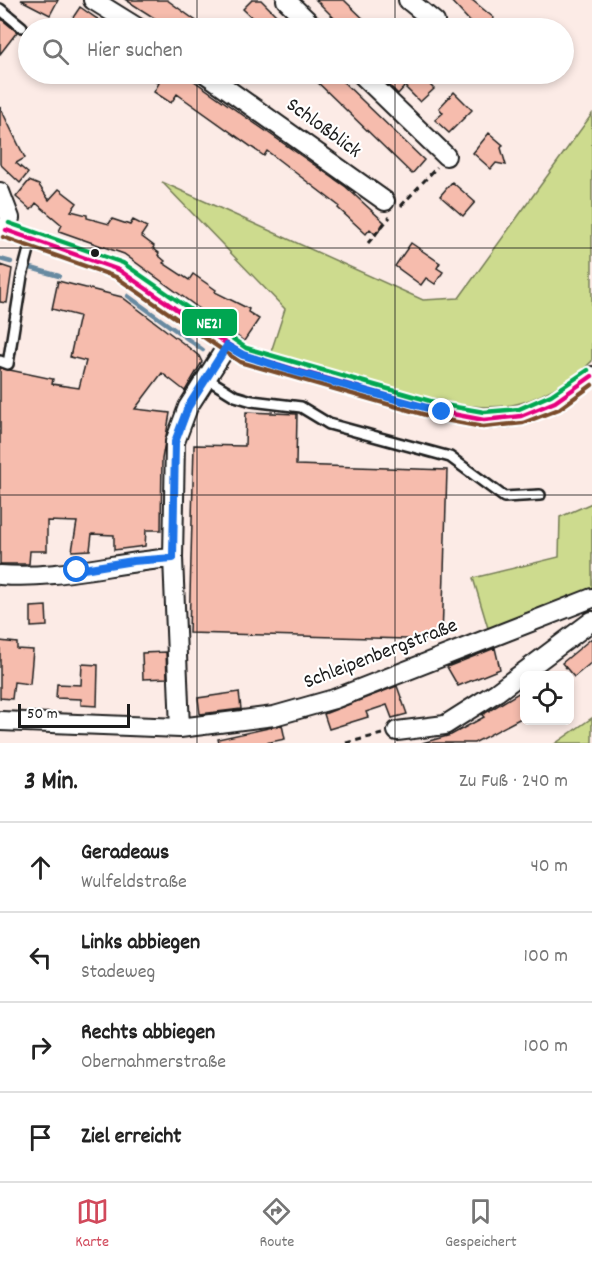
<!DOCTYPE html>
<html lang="de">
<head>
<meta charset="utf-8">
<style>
	body { margin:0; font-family:Dekko,sans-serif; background:#f2f2f2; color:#222 }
	.controls { position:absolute; right:18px; bottom:18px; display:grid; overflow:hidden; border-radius:9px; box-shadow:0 3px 9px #0003 }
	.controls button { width:54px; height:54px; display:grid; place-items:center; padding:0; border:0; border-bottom:2px solid #e0e0e0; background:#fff; color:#222; font:30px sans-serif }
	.scale { position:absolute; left:18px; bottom:15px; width:112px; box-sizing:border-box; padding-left:6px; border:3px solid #1c1c1c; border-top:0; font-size:16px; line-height:21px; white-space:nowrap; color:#1c1c1c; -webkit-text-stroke:4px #fff; paint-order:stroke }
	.stop { position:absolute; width:18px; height:18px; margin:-14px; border:4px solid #1a73e8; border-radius:50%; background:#fff }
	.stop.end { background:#1a73e8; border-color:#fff; box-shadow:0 2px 6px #0008 }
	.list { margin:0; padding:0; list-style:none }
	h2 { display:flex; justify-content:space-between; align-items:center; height:78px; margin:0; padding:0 24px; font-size:26px }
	h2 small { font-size:20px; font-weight:400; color:#767676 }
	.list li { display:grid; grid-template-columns:39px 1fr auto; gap:18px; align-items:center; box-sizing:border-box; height:90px; padding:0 24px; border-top:2px solid #e0e0e0 }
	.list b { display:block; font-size:22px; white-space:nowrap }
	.list p { margin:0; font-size:20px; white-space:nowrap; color:#767676 }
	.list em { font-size:20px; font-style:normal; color:#767676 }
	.icon { flex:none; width:33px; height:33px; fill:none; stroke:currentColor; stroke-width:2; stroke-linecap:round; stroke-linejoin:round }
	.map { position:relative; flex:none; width:592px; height:743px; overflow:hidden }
	.search { position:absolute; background:#fff; box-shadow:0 3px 9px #0003; left:18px; right:18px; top:18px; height:66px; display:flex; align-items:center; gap:15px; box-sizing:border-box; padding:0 21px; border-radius:33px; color:#767676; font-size:22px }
	.sheet { height:438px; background:#fff }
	nav { display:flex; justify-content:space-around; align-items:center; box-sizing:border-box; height:84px; border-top:2px solid #e0e0e0; background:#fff; font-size:16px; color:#767676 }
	nav a { display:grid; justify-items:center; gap:3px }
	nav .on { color:#d1495b }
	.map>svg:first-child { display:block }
</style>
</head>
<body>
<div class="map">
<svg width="592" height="743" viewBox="0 0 592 743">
	<rect width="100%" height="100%" fill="#fcebe6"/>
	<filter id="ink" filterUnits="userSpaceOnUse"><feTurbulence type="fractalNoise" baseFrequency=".0167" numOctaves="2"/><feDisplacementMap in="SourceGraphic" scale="12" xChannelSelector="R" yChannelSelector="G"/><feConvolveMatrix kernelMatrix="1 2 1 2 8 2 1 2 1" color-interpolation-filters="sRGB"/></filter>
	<g filter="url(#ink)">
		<!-- green -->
		<path fill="#cddb8e" stroke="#747c55" stroke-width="1.5" d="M592,114V361C576,378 535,401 512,405C470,412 426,397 386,386C347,376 309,365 270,355L285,309L162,182L423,300L459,298Z
			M592,503V598L491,638L473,578L559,557L560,517Z
			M592,718V743H556Z"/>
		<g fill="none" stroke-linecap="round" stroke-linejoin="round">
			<!-- stream -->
			<path stroke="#688aa1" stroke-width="4.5" d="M0,259L11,262
				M31,268L59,276
				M128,296L203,350"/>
		</g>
		<!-- building -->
		<path fill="#f6bcad" stroke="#1c1c1c" stroke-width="1.5" d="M21,0H58L50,15Z
			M126,0H167L206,28H170Z
			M252,0H261L289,28H263L243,9Z
			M316,0H344L373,28H344Z
			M450,0H472L494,18L486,28H476Z
			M80,7L96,18L113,28H80L70,22Z
			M0,18L17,32L0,54Z
			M144,74H184L346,187L384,222L376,235L370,229L366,234L338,208L339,206L267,151L264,156L177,94L171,103L154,92L159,83Z
			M309,74H335L424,160L412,174Z
			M396,75L406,85L398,94L387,83Z
			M420,75L434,89L420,102L406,88Z
			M454,92L472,110L449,133L435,120L443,113L439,108Z
			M0,107L25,158L16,163L28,173L20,183L0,164Z
			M489,133L503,145L501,148L506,165L496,163L491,169L473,153Z
			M29,181L39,185L49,200L59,189L77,203L71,211L87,215V218L109,224L112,219L130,225L133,220L147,227L141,236L154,246L153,248L159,253L158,255L165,261L163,263L189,280L193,274L216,290L215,292L249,309L248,312L259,319L244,341L124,254L59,231L62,225L36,203L31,210L16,197Z
			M452,182L475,202L463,216L440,196Z
			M411,243L440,263L437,268L443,272L435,284L426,278L421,285L395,266Z
			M0,265L12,269L7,303L0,302Z
			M58,281L122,297L188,347L199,356L202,362L185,391L162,373L135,409L170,413L162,459L161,530H146L145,546L114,550V535L92,534L90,550L72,551L77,522L47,521V551H30L29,564H0V368L53,379L52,384L79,388L86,361L70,357L79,316L52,309Z
			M246,412L297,414L296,465L447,470L442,640L189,633L194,445L245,446Z
			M46,606L47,626L31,627V607Z
			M592,638V662L574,677L562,663Z
			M0,641L17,643V649L33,650L30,684L14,682L12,699L0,698Z
			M495,648L500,669L458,686L447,667Z
			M166,652L167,678L143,679L142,653Z
			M82,664L98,665L97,706L81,705V699L56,698L57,684L81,685Z
			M397,686L407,714L392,718L387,705L366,712L368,717L329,729L324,714Z
			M525,689V716L474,743H422L451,735L484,717L482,715Z
			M239,692L241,709L200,714L198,698Z
			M282,725L285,739L266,743H219L218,739Z"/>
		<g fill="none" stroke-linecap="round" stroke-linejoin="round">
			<defs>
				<path id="lane" d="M0,9L22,27
					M0,361L8,364L22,276L32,238
					M206,378L235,396L252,401L301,407L329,424L450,457L504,497L540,495"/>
				<path id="street" d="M93,0L138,28
					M286,0L315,28
					M408,0L435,22
					M206,74L385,201
					M361,74L446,156
					M0,192L10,218L6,230
					M0,228L119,270L243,355L442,412L484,420L521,416L555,402L592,376
					M0,575C57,580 116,562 173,558
					M0,721L180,728L274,716L334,699L592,598
					M180,728L173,558L175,442L188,407L227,346
					M397,731L445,725L497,692L592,621"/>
			</defs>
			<!-- lane casing -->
			<use href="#lane" stroke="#1c1c1c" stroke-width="14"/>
			<!-- street casing -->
			<use href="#street" stroke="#1c1c1c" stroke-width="22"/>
			<!-- path -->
			<path stroke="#1c1c1c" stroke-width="3" stroke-dasharray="6 4.5" stroke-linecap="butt" d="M401,206L437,167
				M368,243L390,217
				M346,743L382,734"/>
			<!-- lane -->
			<use href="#lane" stroke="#fff" stroke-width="9"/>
			<!-- street -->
			<use href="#street" stroke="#fff" stroke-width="18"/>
			<defs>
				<path id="bus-1" d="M6,230L119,270L243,355L442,412L484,420L521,416L555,402L592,376"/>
				<path id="bus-2" d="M3,237L116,277L240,362L440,419L483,427L523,423L559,409L592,385"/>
				<path id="bus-3" d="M9,223L123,263L246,348L444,405L484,412L519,409L551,395L588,370"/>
			</defs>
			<!-- bus-1 casing -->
			<use href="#bus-1" stroke="#fff" stroke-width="9"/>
			<!-- bus-2 casing -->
			<use href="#bus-2" stroke="#fff" stroke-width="9"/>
			<!-- bus-3 casing -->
			<use href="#bus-3" stroke="#fff" stroke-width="9"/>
			<!-- bus-1 -->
			<use href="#bus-1" stroke="#e5007d" stroke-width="4.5"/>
			<!-- bus-2 -->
			<use href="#bus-2" stroke="#7a4b2a" stroke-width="4.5"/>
			<!-- bus-3 -->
			<use href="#bus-3" stroke="#00a651" stroke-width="4.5"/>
		</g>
	</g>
	<g fill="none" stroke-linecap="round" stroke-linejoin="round" filter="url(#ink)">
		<!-- route -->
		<path stroke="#1a73e8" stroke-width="8" d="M77,570L133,561L173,558L175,442L188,407L227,346L243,355L296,372L442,412"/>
	</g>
	<!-- grid -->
	<path fill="none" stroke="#1c1c1c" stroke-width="1.5" stroke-opacity="0.55" d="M197,0V28M395,0V28M197,74V743M395,74V743M0,248H592M0,495H592"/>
	<!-- markers -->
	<circle fill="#1c1c1c" stroke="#fff" stroke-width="2" cx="95" cy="253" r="5"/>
	<g text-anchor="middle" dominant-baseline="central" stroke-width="4.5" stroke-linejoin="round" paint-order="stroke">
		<!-- street labels -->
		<g font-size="21" fill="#1c1c1c" stroke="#fff">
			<text transform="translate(323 129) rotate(36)">Schloßblick</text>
			<text transform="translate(381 655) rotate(-21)">Schleipenbergstraße</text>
		</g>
	</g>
	<rect stroke="#fff" stroke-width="2" x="181" y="308" width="57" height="29" rx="6" fill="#00a651"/>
	<g font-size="16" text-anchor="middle" font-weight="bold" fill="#fff">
		<text x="209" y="328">NE21</text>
	</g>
</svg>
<div class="controls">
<button><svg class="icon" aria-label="locate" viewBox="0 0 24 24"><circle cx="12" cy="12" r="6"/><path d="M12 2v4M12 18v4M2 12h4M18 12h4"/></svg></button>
</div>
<div class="scale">50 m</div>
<div class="stop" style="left:77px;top:570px"></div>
<div class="stop end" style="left:442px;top:412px"></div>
<div class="search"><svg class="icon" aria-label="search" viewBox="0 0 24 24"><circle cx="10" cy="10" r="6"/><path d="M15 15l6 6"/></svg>Hier suchen</div>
</div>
<section class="sheet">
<h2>3 Min.<small>Zu Fuß · 240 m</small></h2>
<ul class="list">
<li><svg class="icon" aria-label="ahead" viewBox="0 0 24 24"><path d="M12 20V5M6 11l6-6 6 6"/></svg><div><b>Geradeaus</b><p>Wulfeldstraße</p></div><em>40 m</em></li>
<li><svg class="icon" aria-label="left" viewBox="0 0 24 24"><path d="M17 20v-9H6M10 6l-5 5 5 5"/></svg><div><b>Links abbiegen</b><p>Stadeweg</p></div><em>100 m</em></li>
<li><svg class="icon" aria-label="right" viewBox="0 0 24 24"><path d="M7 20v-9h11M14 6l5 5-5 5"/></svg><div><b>Rechts abbiegen</b><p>Obernahmerstraße</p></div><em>100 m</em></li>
<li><svg class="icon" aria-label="arrive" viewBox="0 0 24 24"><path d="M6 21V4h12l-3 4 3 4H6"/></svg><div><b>Ziel erreicht</b></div></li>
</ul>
</section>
<nav>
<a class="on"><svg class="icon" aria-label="map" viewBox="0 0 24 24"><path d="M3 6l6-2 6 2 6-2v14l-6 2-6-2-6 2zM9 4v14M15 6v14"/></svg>Karte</a>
<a><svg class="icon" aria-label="directions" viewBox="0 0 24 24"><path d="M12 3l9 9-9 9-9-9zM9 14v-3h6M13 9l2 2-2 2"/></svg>Route</a>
<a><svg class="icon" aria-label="saved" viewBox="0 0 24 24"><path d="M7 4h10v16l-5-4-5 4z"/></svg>Gespeichert</a>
</nav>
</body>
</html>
